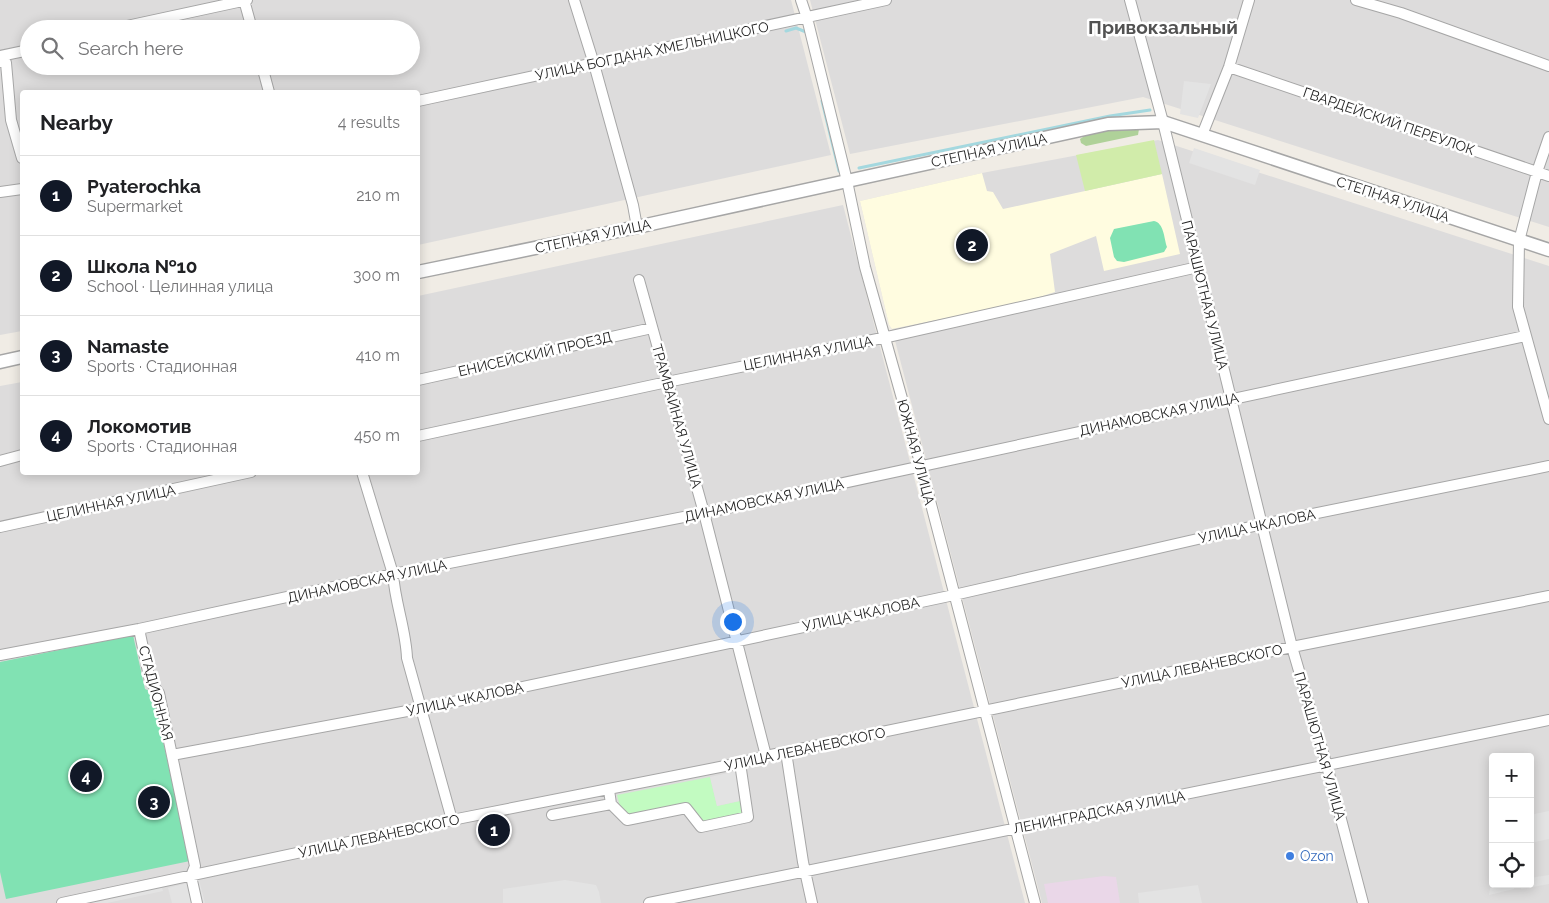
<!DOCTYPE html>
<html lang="en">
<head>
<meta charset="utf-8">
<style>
	body { margin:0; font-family:Raleway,sans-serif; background:#f6f6f6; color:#202124 }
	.controls { position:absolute; right:15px; bottom:15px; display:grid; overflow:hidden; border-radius:5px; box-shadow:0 2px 12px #0003 }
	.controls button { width:45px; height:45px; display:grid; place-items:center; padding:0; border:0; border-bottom:1px solid #e0e0e0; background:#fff; color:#202124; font:25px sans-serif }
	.you { position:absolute; left:732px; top:621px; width:18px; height:18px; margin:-12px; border:4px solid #fff; border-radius:50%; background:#1a73e8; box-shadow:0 0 0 8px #1a73e833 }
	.badge { display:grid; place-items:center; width:32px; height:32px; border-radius:50%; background:#111827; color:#fff; font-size:16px; font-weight:700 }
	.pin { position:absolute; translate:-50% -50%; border:2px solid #fff; box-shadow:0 1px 5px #0006 }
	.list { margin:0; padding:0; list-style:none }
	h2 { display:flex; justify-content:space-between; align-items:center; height:65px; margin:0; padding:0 20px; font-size:21px }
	h2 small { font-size:16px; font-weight:400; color:#757577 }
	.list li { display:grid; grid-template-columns:32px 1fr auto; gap:15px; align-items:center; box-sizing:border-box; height:80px; padding:0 20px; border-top:1px solid #e0e0e0 }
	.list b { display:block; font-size:19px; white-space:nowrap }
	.list p { margin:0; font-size:16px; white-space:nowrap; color:#757577 }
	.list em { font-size:16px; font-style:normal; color:#757577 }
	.icon { flex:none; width:28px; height:28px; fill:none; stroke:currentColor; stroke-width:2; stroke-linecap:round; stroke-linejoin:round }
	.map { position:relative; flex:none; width:1549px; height:903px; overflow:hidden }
	.search { position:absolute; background:#fff; box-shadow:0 2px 12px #0003; left:20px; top:20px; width:400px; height:55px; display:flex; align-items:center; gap:12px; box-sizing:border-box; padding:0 18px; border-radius:28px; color:#757577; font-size:19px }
	.panel { position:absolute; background:#fff; box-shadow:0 2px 12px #0003; left:20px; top:90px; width:400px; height:385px; border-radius:5px }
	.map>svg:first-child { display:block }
</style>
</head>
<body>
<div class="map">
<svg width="1549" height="903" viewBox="0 0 1549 903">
	<rect width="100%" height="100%" fill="#f0ece5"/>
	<!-- residential -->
	<path fill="#dddcdc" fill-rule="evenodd" d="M0,0H791L831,155L418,245V92H22V331L0,335ZM29,29H411V66H29Z
		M810,0H1549V227L1143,97L850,154Z
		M1158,140L1549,266V903H1042L892,329L889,325L860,201L982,173ZM1493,757H1530V884H1493Z
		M843,205L1025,903H0V386L22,382V472H418V296Z"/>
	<!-- industrial -->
	<path fill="#ead7e8" d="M1104,876L1116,877L1120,903H1048L1044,884Z"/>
	<!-- education -->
	<path fill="#fffce0" d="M982,173L987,191L993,192L1003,209L1162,174L1180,254L1104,271L1096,236L1050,254L1055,292L1021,303L892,329L889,325L860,201Z"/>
	<!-- grass -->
	<path fill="#d1ecaa" d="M1154,140L1162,174L1085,191L1076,155Z"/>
	<!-- forest -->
	<path fill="#afd199" d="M1132,127L1139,129L1138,135L1086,146L1081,143L1080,139L1089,133Z"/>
	<!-- park -->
	<path fill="#c2fbc1" d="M710,777L717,806L744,800L746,814L701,823L678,804L628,816L620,807L617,795Z"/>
	<!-- pitch -->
	<path fill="#81e2b3" d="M1154,221C1164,223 1164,238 1167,247L1164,252L1124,262L1117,261L1114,257L1110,238L1114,229Z
		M133,635L145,689L152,692L190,861L6,899L0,872V662Z"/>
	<!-- parking -->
	<path fill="#e3e3e3" d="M1184,81L1211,84L1198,118L1180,114Z
		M1194,148L1260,170L1255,185L1189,163Z
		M738,771L744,800L717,806L710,777Z
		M1549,811V839L1530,843V815Z
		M1549,875V884L1521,889V884H1530V878Z
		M199,880L205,903H172L168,888Z
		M565,880L596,885L599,892L601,903H503V889Z
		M161,884L163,891L107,903H74Z
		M1505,884H1514V889L1489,895L1490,888Z
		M1198,885L1202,903H1139L1138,893Z"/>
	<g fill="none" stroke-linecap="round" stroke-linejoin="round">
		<!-- stream -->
		<path stroke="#a4d8df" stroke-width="3" d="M786,31L796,28L806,32L807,35
			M822,101L839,171
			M859,168L1110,116L1150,110"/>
		<defs>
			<path id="minor" d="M244,0L252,29
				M574,0L594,64L633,205L637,227
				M801,0L807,18L847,181L865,267L921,466L1035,903
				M1130,0L1163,122L1292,647L1327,766L1363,903
				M1356,0L1401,13L1549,66
				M113,29L247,0
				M0,56L29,50
				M0,62L6,63L11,120L22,158
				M262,66L269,92
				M1229,67L1549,176
				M418,101L886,0
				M1202,135L1229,67L1249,0
				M1549,137L1537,172L1519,241L1518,307L1549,419
				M0,192L22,189
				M639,280L704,513L766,756
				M418,380L652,328
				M418,436L667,382L892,336L1198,267
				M0,461L22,455
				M362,472L393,574C395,603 406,630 407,658L452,820
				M0,527L251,472
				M139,629L150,681L159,693L195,866L191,876L197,903
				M0,655L139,629L393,574L704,513L1525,336
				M786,752L803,862L812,903
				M172,755L434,706L954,595L1263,524L1549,466
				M609,790L611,804L627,820L686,808L701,827L748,817L740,763
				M552,815L611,804
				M62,903L452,820L740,763L766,756L1292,647L1549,596
				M649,903L1549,720"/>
			<path id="tertiary" d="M418,272L637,227L1108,124L1163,122L1549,250
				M0,362L22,357"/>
		</defs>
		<!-- minor casing -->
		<use href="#minor" stroke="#a6a6a6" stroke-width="12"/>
		<!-- tertiary casing -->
		<use href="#tertiary" stroke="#a6a6a6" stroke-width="15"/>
		<!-- minor -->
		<use href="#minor" stroke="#fff" stroke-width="10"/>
		<!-- tertiary -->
		<use href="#tertiary" stroke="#fff" stroke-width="12"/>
	</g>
	<!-- markers -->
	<circle fill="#3f7fe0" stroke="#fff" stroke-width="2" cx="1290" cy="856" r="5"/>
	<g text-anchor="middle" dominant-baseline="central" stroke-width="5" stroke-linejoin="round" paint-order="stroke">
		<!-- street labels -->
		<g font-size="14" fill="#1f1f1f" stroke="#fff">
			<text transform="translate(652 51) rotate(-12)">УЛИЦА БОГДАНА ХМЕЛЬНИЦКОГО</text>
			<text transform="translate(1389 121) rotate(19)">ГВАРДЕЙСКИЙ ПЕРЕУЛОК</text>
			<text transform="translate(989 150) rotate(-12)">СТЕПНАЯ УЛИЦА</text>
			<text transform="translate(1393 199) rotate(18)">СТЕПНАЯ УЛИЦА</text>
			<text transform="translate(593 236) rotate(-12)">СТЕПНАЯ УЛИЦА</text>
			<text transform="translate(1205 295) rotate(76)">ПАРАШЮТНАЯ УЛИЦА</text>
			<text transform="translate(808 353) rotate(-11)">ЦЕЛИННАЯ УЛИЦА</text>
			<text transform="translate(535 354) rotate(-13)">ЕНИСЕЙСКИЙ ПРОЕЗД</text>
			<text transform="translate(1159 414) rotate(-12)">ДИНАМОВСКАЯ УЛИЦА</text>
			<text transform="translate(677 416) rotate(74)">ТРАМВАЙНАЯ УЛИЦА</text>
			<text transform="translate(916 452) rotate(75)">ЮЖНАЯ УЛИЦА</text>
			<text transform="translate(764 500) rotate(-12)">ДИНАМОВСКАЯ УЛИЦА</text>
			<text transform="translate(111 503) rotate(-12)">ЦЕЛИННАЯ УЛИЦА</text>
			<text transform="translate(1257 526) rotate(-12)">УЛИЦА ЧКАЛОВА</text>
			<text transform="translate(367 581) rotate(-12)">ДИНАМОВСКАЯ УЛИЦА</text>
			<text transform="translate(861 614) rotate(-12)">УЛИЦА ЧКАЛОВА</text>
			<text transform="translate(1202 666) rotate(-12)">УЛИЦА ЛЕВАНЕВСКОГО</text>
			<text transform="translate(156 693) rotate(75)">СТАДИОННАЯ</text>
			<text transform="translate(465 699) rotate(-12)">УЛИЦА ЧКАЛОВА</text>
			<text transform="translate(1320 746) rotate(74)">ПАРАШЮТНАЯ УЛИЦА</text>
			<text transform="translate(805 749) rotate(-12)">УЛИЦА ЛЕВАНЕВСКОГО</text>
			<text transform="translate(1099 812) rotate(-11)">ЛЕНИНГРАДСКАЯ УЛИЦА</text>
			<text transform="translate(379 836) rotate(-12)">УЛИЦА ЛЕВАНЕВСКОГО</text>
		</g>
		<!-- shop labels -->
		<g font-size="14" fill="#366cbe" stroke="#fff" text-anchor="start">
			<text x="1300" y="856">Ozon</text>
		</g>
		<!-- district labels -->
		<g font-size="19" font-weight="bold" fill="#525252" stroke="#fff">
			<text x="1163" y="27">Привокзальный</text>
		</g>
	</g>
</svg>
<div class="controls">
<button>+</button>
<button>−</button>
<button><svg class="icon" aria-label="locate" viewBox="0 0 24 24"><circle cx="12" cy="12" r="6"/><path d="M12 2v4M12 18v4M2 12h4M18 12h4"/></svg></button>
</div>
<div class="you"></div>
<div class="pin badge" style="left:494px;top:830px">1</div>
<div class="pin badge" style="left:972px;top:245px">2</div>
<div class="pin badge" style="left:154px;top:802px">3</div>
<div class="pin badge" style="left:86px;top:776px">4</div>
<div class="search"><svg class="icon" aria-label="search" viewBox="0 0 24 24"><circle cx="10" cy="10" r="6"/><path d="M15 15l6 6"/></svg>Search here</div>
<section class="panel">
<h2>Nearby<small>4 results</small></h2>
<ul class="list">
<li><span class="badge">1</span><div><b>Pyaterochka</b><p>Supermarket</p></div><em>210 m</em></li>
<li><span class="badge">2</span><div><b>Школа №10</b><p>School · Целинная улица</p></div><em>300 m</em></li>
<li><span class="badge">3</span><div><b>Namaste</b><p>Sports · Стадионная</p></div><em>410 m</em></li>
<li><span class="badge">4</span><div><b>Локомотив</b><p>Sports · Стадионная</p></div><em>450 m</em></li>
</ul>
</section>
</div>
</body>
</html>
